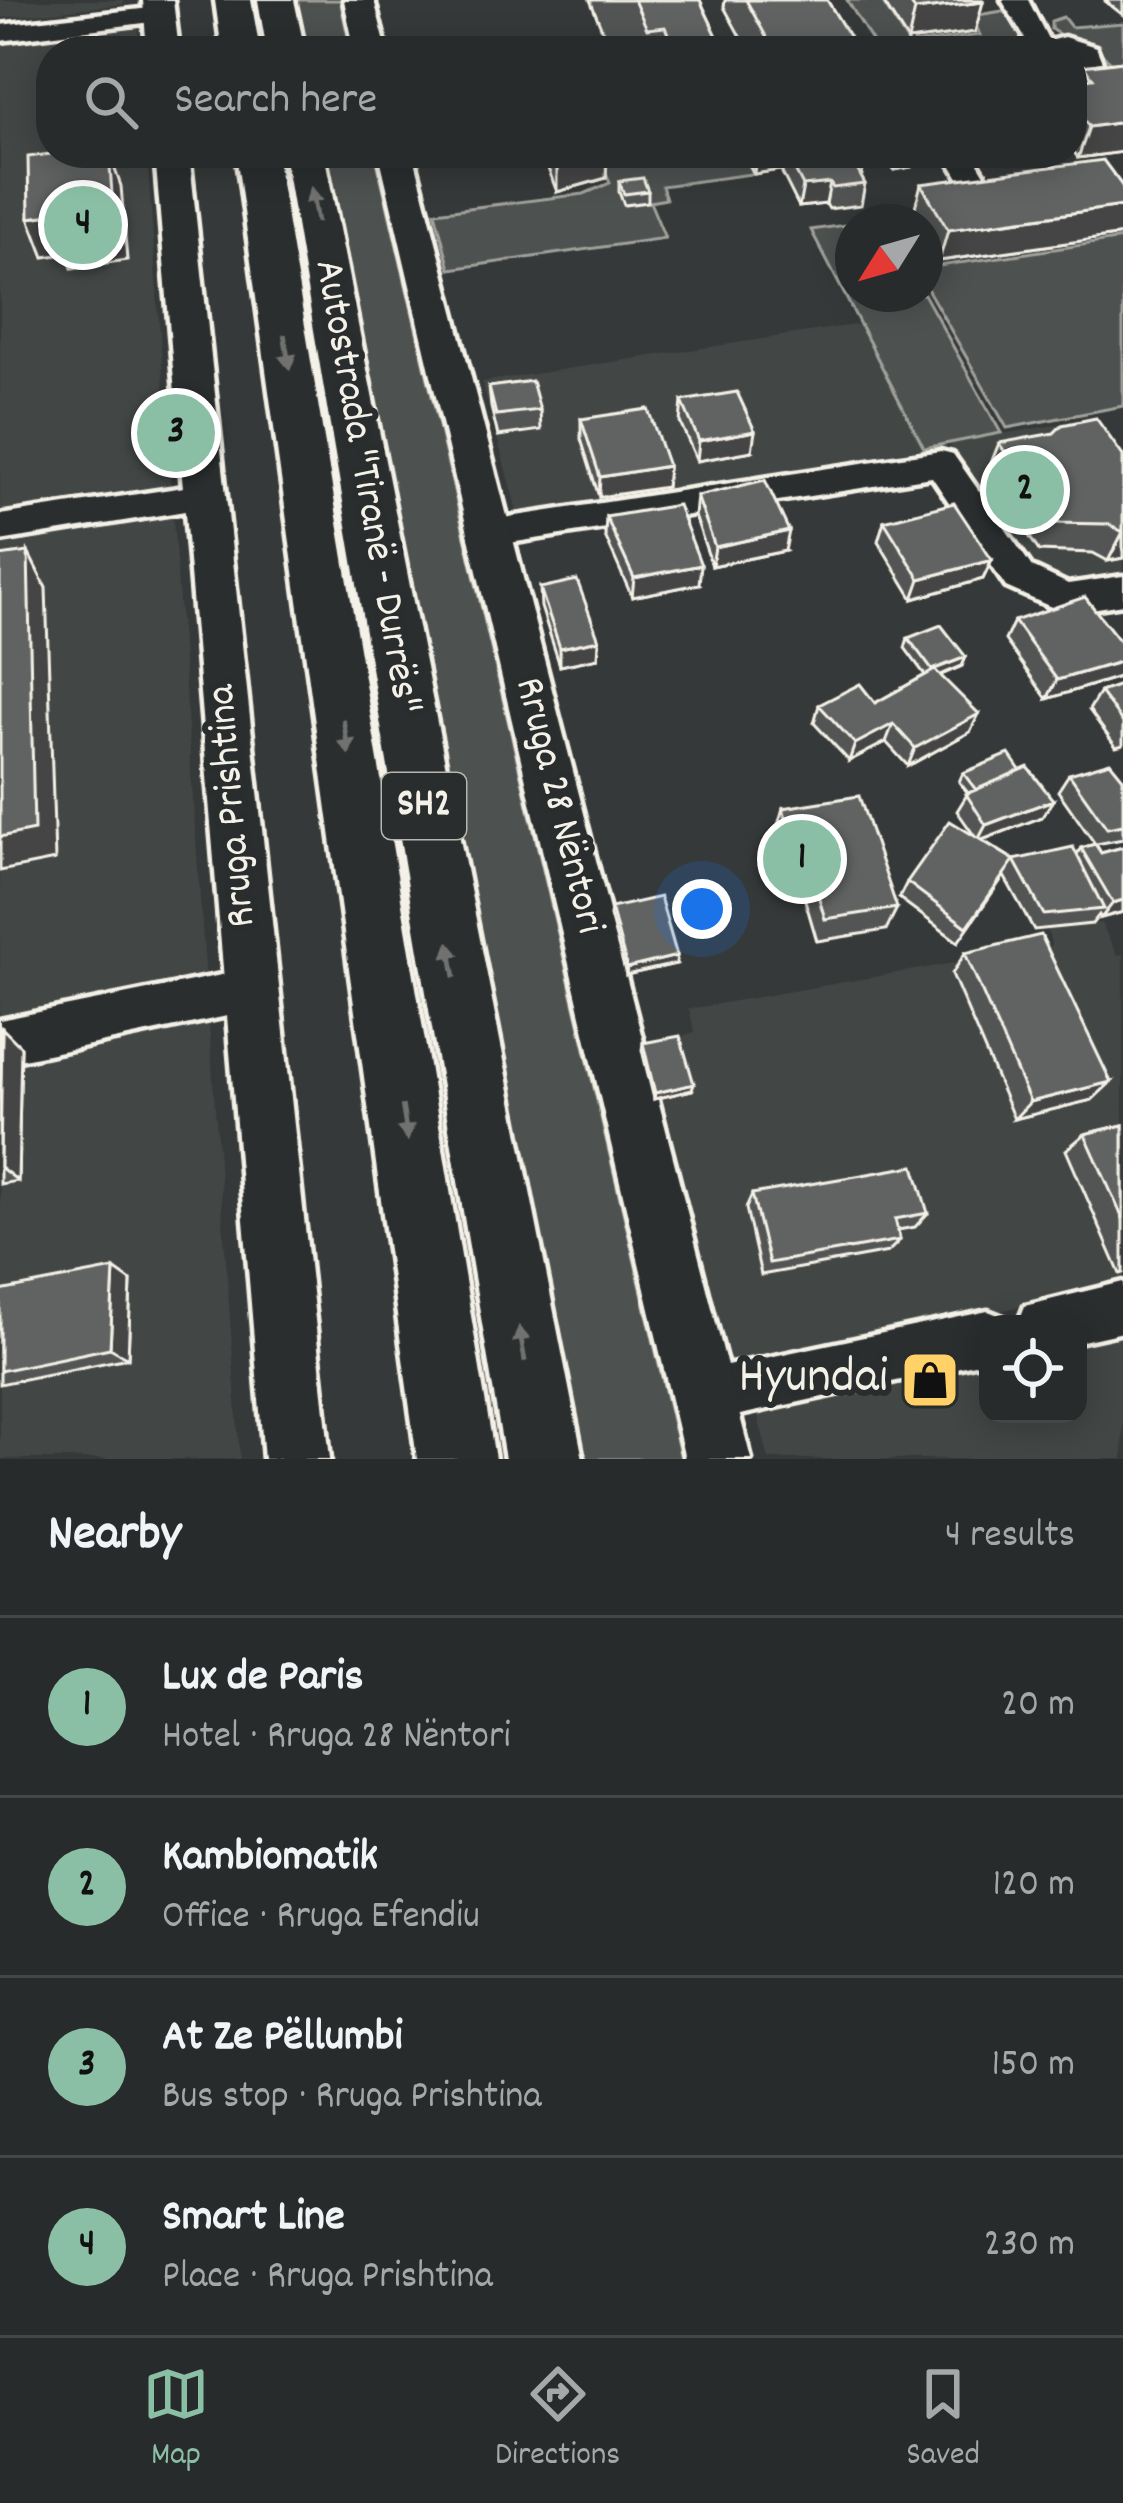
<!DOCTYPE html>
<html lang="en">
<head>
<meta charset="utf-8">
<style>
	body { margin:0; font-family:Dekko,sans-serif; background:#303333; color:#f1f3f6 }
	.controls { position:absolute; right:36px; bottom:36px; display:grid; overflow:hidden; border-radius:24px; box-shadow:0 6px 30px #0003 }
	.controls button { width:108px; height:108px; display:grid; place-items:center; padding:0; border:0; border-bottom:3px solid #444747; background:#282b2b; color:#f1f3f6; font:60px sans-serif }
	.compass { position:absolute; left:835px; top:204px; width:108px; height:108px; border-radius:50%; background:#282b2b; box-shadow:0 6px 30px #0003; rotate:233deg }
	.you { position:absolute; left:702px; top:909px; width:42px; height:42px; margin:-30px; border:9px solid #fff; border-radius:50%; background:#1a73e8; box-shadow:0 0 0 18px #1a73e833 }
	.badge { display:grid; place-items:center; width:78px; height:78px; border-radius:50%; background:#8abfa5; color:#111; font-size:39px; font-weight:700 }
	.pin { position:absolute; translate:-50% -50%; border:6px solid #fff; box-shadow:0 3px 12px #0006 }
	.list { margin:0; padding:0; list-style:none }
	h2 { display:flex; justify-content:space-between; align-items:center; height:156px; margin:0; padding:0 48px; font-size:51px }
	h2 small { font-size:39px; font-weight:400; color:#a5a7a9 }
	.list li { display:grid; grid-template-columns:78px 1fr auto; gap:36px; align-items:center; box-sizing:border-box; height:180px; padding:0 48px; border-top:3px solid #444747 }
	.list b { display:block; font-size:45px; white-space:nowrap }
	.list p { margin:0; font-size:39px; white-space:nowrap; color:#a5a7a9 }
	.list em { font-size:39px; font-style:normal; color:#a5a7a9 }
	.icon { flex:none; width:66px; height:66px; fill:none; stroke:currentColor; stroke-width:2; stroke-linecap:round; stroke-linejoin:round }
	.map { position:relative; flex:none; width:1123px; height:1459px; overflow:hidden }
	.search { position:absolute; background:#282b2b; box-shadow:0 6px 30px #0003; left:36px; right:36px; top:36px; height:132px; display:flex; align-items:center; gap:30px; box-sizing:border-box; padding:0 42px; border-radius:48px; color:#a5a7a9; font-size:45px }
	.sheet { height:876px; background:#282b2b }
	nav { display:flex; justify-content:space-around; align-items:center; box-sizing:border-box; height:168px; border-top:3px solid #444747; background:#282b2b; font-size:33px; color:#a5a7a9 }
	nav a { display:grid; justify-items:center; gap:6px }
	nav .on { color:#8abfa5 }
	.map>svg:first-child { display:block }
</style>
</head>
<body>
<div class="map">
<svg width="1123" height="1459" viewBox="0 0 1123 1459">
	<rect width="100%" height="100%" fill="#363939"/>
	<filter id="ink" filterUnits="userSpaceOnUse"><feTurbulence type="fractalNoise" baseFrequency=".00833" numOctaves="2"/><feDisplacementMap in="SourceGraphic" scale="24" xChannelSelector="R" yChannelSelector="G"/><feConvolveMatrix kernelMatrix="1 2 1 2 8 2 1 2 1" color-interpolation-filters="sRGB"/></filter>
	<g filter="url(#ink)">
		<!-- built -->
		<path fill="#434645" d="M0,0H123V4L0,18Z
			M138,22L140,51H51V153H147L240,1459H0V39Z
			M860,324L924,448L518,515L482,382Z
			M1079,421L1123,490V578L1083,585L1039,577L995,525L949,443Z
			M1101,923L1117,955L1123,954V1284L833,1347L716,1364L639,1048L695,1033L689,1009L1052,946L1047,930Z
			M1123,1328V1459H769L755,1405L988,1356V1414H1078V1337Z"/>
		<!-- green -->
		<path fill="#4e514f" stroke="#a1a19c" stroke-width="3" d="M289,0H340L351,51H298Z
			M847,0H881L913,51H878Z
			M1015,9L1029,41L1017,51H918L914,44L980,35L972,16Z
			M1063,17L1071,27L1123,23V69C1109,64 1102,51 1089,45C1075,38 1063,39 1051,29V21Z
			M318,153H375L681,1459H572Z
			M597,153H772L780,170L662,186L666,199L650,202L665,238L450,269L435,212L584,194L610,183Z
			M853,224V294H924L1001,433L924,448L811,230Z
			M1123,239V406L1007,428L925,285V268Z"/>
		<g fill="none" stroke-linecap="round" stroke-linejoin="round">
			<defs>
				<path id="minor" d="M1002,0H1028L1049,41L1064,37L1096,47L1104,67L1072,82V65L1077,63L1072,51H1015L1025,38Z
					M159,7L172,15L168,20L0,41V25Z
					M944,153H972L985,175L981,181H961Z
					M941,451L953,454L1032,567L1068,584L1123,576V604L1065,613L1006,587L932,477L490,546L478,542L472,533L478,524L490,520Z
					M204,484L216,488L221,497L216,506L0,541V515Z
					M251,969L267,975L273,990L267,1005L251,1011L0,1064V1020Z
					M1123,1282V1332L1078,1342V1324H1018L1025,1306Z
					M988,1311L1006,1318L1008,1324H988V1361L703,1423L685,1415L677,1397L685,1379L703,1371Z"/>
				<path id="major" d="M143,0H173L179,51H147Z
					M344,0H374L387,51H355Z
					M155,153H189L330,1459H264Z
					M379,153H413L751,1459H685Z"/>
				<path id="highway" d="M215,0H251L260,51H222Z
					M258,0H294L305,51H267Z
					M236,153H276L495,1459H417Z
					M284,153H324L583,1459H505Z"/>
			</defs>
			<!-- minor casing -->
			<use href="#minor" stroke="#f4f1e8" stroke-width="9"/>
			<!-- major casing -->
			<use href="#major" stroke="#f4f1e8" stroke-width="9"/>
			<!-- highway casing -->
			<use href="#highway" stroke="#f4f1e8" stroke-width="9"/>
			<!-- minor -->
			<use href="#minor" fill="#2a2d2e" fill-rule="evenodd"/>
			<!-- major -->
			<use href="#major" fill="#2a2d2e" fill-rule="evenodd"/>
			<!-- highway -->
			<use href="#highway" fill="#2a2d2e" fill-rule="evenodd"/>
		</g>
		<!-- wall -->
		<path fill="#535554" stroke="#f4f1e8" stroke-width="3" d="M590,0H700L724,51H638L631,36L606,39Z
			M725,0H827L858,51H748L724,7Z
			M882,0H982L975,32L908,41Z
			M1105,0H1123V15L1105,1Z
			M1123,61V152L1078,158L1072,149V81L1078,80L1083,66Z
			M542,153H607L606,178L557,192Z
			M743,153H783L780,170L754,174Z
			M785,153L862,175H860L865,184L861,205L829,209L826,204L799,207L782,173Z
			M888,153H912L911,167L894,170L887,160Z
			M619,181L648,191V202L624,205L619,192Z
			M921,184L1123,235L939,261L925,237V222H916L913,215Z
			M489,387L540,410L541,430L498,436L491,407Z
			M682,401L752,451L697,461L680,422Z
			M581,419L668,466L666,487L599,497L581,439Z
			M999,443L1123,456V558L1108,561L1093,553L1039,551L987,473Z
			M697,496L785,551L712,566L695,516Z
			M606,517L699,584L632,597L605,536Z
			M884,521L992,560L983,579L913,599L878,541Z
			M540,588L599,640L598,658L560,666L541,607Z
			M1014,621L1122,676L1047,699L1005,640Z
			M908,638L966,657L962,666L940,675L970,732L908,766L886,742L849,761L814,723L819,705L875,703L925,675L905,648Z
			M1123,684V745L1116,747L1089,710L1100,692Z
			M1020,770L1053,800L1042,817L982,840L1014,860L1077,854L1081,848L1095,844L1058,791L1069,774L1123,778V839L1096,844L1101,853L1123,847V912L1101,918L1099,915L1092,924L1034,930L1004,876L958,942L899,898L907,882L973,834L957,811L968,793L959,782L963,773Z
			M783,808L897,908L886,930L817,941L802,890L793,891L776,832Z
			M611,908L676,964L626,975L610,916Z
			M965,953L1111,1082L1092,1100L1014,1119L952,974Z
			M0,1028L21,1047L18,1181L0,1184Z
			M643,1043L692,1090L654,1099L642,1050Z
			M1123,1125V1273L1120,1274L1066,1150L1085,1134Z
			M752,1194L928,1213L915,1227L898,1230L900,1240L888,1252L761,1275L746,1208Z
			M131,1281L128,1358L0,1384V1291Z"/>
		<!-- shaded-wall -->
		<path fill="#444545" stroke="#f4f1e8" stroke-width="3" d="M983,2L975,32L908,41L915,10Z
			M1123,122V152L1078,158L1089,127Z
			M109,153L121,186L127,260L72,268L67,254L44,257L29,218L57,214Z
			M586,153H607L606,178L557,192V161Z
			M756,153H783L780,170L754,174Z
			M867,154L862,175L846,177L850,156Z
			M914,156L911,167L894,170L897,159Z
			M830,183L826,204L799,207L803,186Z
			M1123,206V235L939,261L948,230Z
			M755,431L752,451L697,461L699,441Z
			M668,466L666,487L599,497L600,477Z
			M789,531L785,551L712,566L715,547Z
			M1123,532V558L1108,561Z
			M28,552L46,588L55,860L0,871V837Z
			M992,560L983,579L913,599L920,579Z
			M701,565L699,584L632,597L634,578Z
			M599,640L598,658L560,666V648Z
			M966,657L962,666L929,680L932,670Z
			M1123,661L1122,676L1047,699L1057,680Z
			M979,714L970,732L908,766L915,748Z
			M893,724L886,742L849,761L855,744Z
			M1053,800L1042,817L977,842L986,825Z
			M1123,900V912L1101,918L1113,903Z
			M677,956L676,964L626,975L627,968Z
			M2,1028L21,1047L18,1181L0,1167Z
			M1111,1082L1092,1100L1014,1119L1030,1102Z
			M694,1084L692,1090L654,1099L655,1093Z
			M114,1269L131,1281L128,1358L110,1348Z"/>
		<!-- building -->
		<path fill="#616362" stroke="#f4f1e8" stroke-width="3" d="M634,0H700L724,51H675L665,27L647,29Z
			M746,0H827L858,51H774Z
			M908,0H982L983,2L915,10Z
			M1123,61V122L1089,127L1072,103V81L1093,78L1083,66Z
			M58,153H109L114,221L57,228V214L29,218L28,157Z
			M554,153H586L557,161Z
			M786,153H867L850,156L865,184L833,188L830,183L803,186Z
			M892,153H912L914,156L897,159Z
			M1103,160L1123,187V206L948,230L921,184Z
			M643,178L648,191L624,194L619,181Z
			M532,381L540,410L496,415L489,387Z
			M737,392L755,431L699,441L682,401Z
			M648,409L668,466L600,477L581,419Z
			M1096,418L1123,456V532L1108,524L1052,523L999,443L1054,433L1062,425Z
			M765,480L789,531L715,547L697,496Z
			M954,503L992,560L920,579L884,521Z
			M678,505L701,565L634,578L606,517Z
			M28,552L34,830L0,837V556Z
			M577,580L599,640L560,648L540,588Z
			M1085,597L1123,645V661L1057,680L1014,621Z
			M941,625L966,657L932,670L908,638Z
			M935,670L979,714L915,748L893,724L855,744L819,705L860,684L875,703Z
			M1123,684V723L1100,692Z
			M1009,754L1020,770L976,790L963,773Z
			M1110,762L1123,778V825L1107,828L1069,774Z
			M1028,767L1053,800L986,825L966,794Z
			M859,796L897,908L825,919L810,867L801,868L783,808Z
			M950,821L1014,860L967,927L907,882Z
			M1095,844L1101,853L1123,847V900L1113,903L1081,848Z
			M1073,847L1104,909L1044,915L1014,860Z
			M660,897L677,956L627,968L611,908Z
			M1041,935L1111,1082L1030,1102L965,953Z
			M0,1028H2L0,1103Z
			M680,1036L694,1084L655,1093L643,1043Z
			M1123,1125V1219L1085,1134Z
			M914,1166L928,1213L895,1219L900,1240L769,1263L752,1194Z
			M114,1269L110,1348L0,1371V1291Z"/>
		<!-- one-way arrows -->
		<defs><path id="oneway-solid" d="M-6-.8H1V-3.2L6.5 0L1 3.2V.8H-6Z" transform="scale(3)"/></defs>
		<g fill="#71726f">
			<use href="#oneway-solid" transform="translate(314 205) rotate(-100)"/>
			<use href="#oneway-solid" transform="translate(287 352) rotate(81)"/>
			<use href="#oneway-solid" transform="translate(346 737) rotate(81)"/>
			<use href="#oneway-solid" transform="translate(452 960) rotate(-100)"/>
			<use href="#oneway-solid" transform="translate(405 1123) rotate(81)"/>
			<use href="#oneway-solid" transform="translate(522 1344) rotate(-100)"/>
		</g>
	</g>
	<!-- icons -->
	<defs>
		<symbol id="shop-square" viewBox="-11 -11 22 22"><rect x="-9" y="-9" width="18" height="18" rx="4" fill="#ffd166" stroke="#2a2d2e"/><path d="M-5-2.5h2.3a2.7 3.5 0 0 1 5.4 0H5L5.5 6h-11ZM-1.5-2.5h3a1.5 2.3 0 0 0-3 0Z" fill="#111"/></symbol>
	</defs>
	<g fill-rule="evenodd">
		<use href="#shop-square" x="897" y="1347" width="66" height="66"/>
	</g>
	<g text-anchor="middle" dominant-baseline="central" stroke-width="12" stroke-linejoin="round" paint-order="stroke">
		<!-- shield labels -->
		<rect fill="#2a2d2e" stroke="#b7b6b0" stroke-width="3" x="382" y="773" width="84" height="66" rx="9"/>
		<g font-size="39" font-weight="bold" fill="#f4f1e8">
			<text x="424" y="806">SH2</text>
		</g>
		<!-- street labels -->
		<g font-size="42" fill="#f4f1e8" stroke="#2a2d2e">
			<text transform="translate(365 487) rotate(80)">Autostrada "Tiranë - Durrës"</text>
			<text transform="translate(234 806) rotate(-95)">Rruga Prishtina</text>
			<text transform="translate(557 806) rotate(76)">Rruga 28 Nëntori</text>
		</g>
		<!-- near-poi labels -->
		<g font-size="51" fill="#f4f1e8" stroke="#2a2d2e" text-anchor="end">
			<text x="888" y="1380">Hyundai</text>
		</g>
	</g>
</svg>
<div class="controls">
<button><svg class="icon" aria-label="locate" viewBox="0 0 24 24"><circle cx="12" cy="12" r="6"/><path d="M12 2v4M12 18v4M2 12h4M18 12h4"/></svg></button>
</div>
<svg class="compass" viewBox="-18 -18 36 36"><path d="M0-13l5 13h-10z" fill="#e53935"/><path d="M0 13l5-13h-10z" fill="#a5a7a9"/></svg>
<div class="you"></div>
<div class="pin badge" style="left:802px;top:859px">1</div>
<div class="pin badge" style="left:1025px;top:490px">2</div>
<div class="pin badge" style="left:176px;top:433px">3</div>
<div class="pin badge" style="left:83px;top:225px">4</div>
<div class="search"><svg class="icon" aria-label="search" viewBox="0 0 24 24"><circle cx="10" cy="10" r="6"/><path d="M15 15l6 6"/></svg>Search here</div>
</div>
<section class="sheet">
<h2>Nearby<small>4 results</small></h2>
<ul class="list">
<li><span class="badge">1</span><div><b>Lux de Paris</b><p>Hotel · Rruga 28 Nëntori</p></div><em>20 m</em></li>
<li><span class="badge">2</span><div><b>Kambiomatik</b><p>Office · Rruga Efendiu</p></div><em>120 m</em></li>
<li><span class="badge">3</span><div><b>At Ze Pëllumbi</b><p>Bus stop · Rruga Prishtina</p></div><em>150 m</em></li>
<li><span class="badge">4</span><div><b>Smart Line</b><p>Place · Rruga Prishtina</p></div><em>230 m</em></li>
</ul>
</section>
<nav>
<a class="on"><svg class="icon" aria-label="map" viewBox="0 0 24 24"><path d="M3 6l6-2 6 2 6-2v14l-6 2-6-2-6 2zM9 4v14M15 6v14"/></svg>Map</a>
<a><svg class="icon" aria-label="directions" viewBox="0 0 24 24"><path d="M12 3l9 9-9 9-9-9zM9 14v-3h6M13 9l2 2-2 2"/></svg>Directions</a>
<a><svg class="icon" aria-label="saved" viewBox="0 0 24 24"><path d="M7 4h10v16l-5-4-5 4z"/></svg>Saved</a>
</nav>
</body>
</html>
